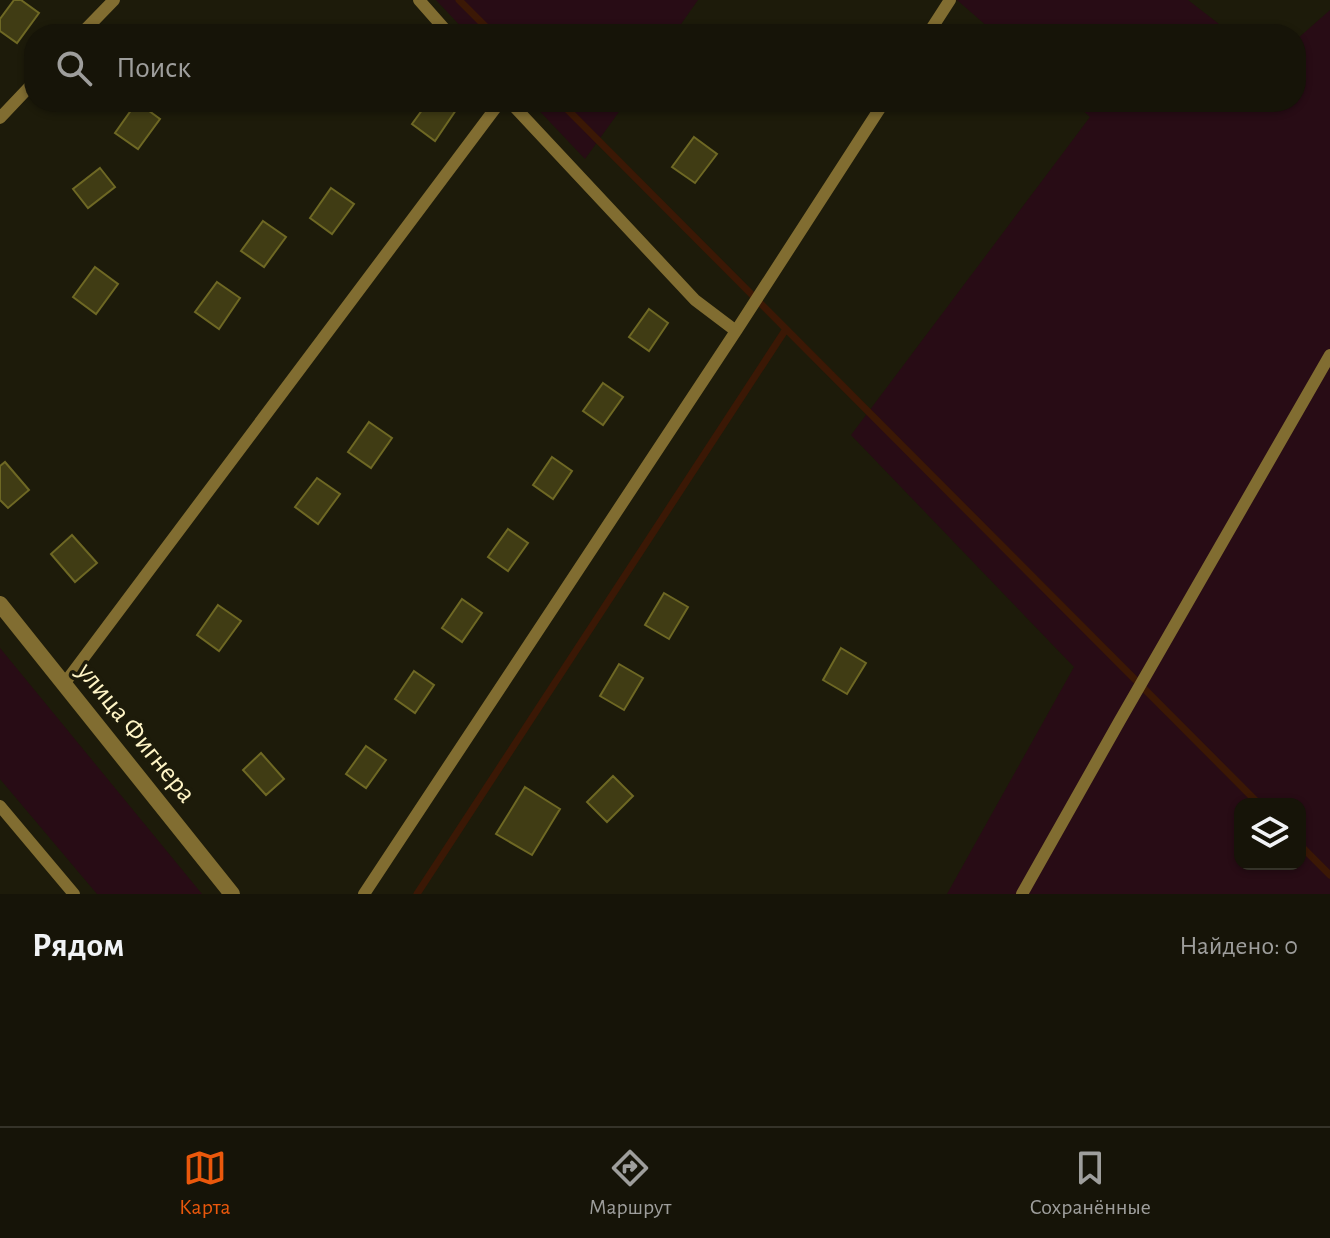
<!DOCTYPE html>
<html lang="ru">
<head>
<meta charset="utf-8">
<style>
	body { margin:0; font-family:"Alegreya Sans",sans-serif; background:#232116; color:#f1f3f6 }
	.controls { position:absolute; right:24px; bottom:24px; display:grid; overflow:hidden; border-radius:16px; box-shadow:0 2px 6px #0004 }
	.controls button { width:72px; height:72px; display:grid; place-items:center; padding:0; border:0; border-bottom:2px solid #353329; background:#161408; color:#f1f3f6; font:40px sans-serif }
	.list { margin:0; padding:0; list-style:none }
	h2 { display:flex; justify-content:space-between; align-items:center; height:104px; margin:0; padding:0 32px; font-size:34px }
	h2 small { font-size:26px; font-weight:400; color:#9e9e9c }
	.icon { flex:none; width:44px; height:44px; fill:none; stroke:currentColor; stroke-width:2; stroke-linecap:round; stroke-linejoin:round }
	.map { position:relative; flex:none; width:1330px; height:894px; overflow:hidden }
	.search { position:absolute; background:#161408; box-shadow:0 2px 6px #0004; left:24px; right:24px; top:24px; height:88px; display:flex; align-items:center; gap:20px; box-sizing:border-box; padding:0 28px; border-radius:32px; color:#9e9e9c; font-size:30px }
	.sheet { height:232px; background:#161408 }
	nav { display:flex; justify-content:space-around; align-items:center; box-sizing:border-box; height:112px; border-top:2px solid #353329; background:#161408; font-size:22px; color:#9e9e9c }
	nav a { display:grid; justify-items:center; gap:4px }
	nav .on { color:#ea580c }
	.map>svg:first-child { display:block }
</style>
</head>
<body>
<div class="map">
<svg width="1330" height="894" viewBox="0 0 1330 894">
	<rect width="100%" height="100%" fill="#1d1b0a"/>
	<!-- grass -->
	<path fill="#280c15" fill-rule="evenodd" d="M436,0H698L674,34H468Z
		M957,0H1188L1232,34H996Z
		M1330,10V894H947L1074,667L851,435L1090,117L1074,102H1296V40ZM1240,804H1300V864H1240Z
		M531,102H626L585,159Z
		M0,648L202,894H97L0,779Z"/>
	<g fill="none" stroke-linecap="round" stroke-linejoin="round">
		<!-- stream -->
		<path stroke="#3b1805" stroke-width="7" d="M459,0L493,34
			M560,102L786,329
			M1300,845L1330,875
			M417,894L786,329L1259,804"/>
	</g>
	<!-- building -->
	<path fill="#403c14" stroke="#6e6824" stroke-width="2" d="M14,0H21L39,13L17,43L0,31V19Z
		M137,102L160,119L138,149L115,133Z
		M428,102H445L456,110L435,141L412,124Z
		M694,137L717,154L695,183L672,167Z
		M100,168L115,187L88,208L73,189Z
		M331,188L354,204L332,234L310,218Z
		M263,221L286,237L264,267L241,251Z
		M95,267L118,284L96,314L73,297Z
		M217,282L240,298L219,329L195,312Z
		M649,309L668,323L649,351L629,337Z
		M603,383L623,397L603,425L583,411Z
		M369,422L392,438L371,468L348,452Z
		M552,457L572,471L553,499L533,485Z
		M5,462L29,490L8,508L0,500V466Z
		M317,478L340,494L318,524L295,507Z
		M508,529L528,543L508,571L488,557Z
		M72,535L97,563L75,582L51,554Z
		M664,593L688,607L669,639L645,625Z
		M462,599L482,613L462,642L442,628Z
		M218,605L241,621L219,651L197,635Z
		M841,648L866,663L847,694L823,680Z
		M619,664L643,678L624,710L600,696Z
		M414,671L434,685L415,713L395,699Z
		M366,746L386,760L366,788L346,774Z
		M261,753L284,779L266,795L243,770Z
		M613,776L633,796L607,822L587,802Z
		M525,787L560,809L532,855L496,834Z"/>
	<g fill="none" stroke-linecap="round" stroke-linejoin="round">
		<!-- lane -->
		<path stroke="#816d31" stroke-width="12" d="M419,0L449,34
			M81,34L114,0
			M928,34L950,0
			M0,118L34,82
			M736,331L884,102
			M64,684L500,102
			M0,806L74,894
			M364,894L736,331L695,300L510,102
			M1022,894L1119,722L1330,355"/>
		<!-- street -->
		<path stroke="#816d31" stroke-width="16" d="M0,604L232,894"/>
	</g>
	<g text-anchor="middle" dominant-baseline="central" stroke-width="7" stroke-linejoin="round" paint-order="stroke">
		<!-- street labels -->
		<g font-size="28" fill="#fff5c6" stroke="#1d1b0a">
			<text transform="translate(136 733) rotate(51)">улица Фигнера</text>
		</g>
	</g>
</svg>
<div class="controls">
<button><svg class="icon" aria-label="layers" viewBox="0 0 24 24"><path d="M12 4l9 5-9 5-9-5zM3 14l9 5 9-5"/></svg></button>
</div>
<div class="search"><svg class="icon" aria-label="search" viewBox="0 0 24 24"><circle cx="10" cy="10" r="6"/><path d="M15 15l6 6"/></svg>Поиск</div>
</div>
<section class="sheet">
<h2>Рядом<small>Найдено: 0</small></h2>
<ul class="list">
</ul>
</section>
<nav>
<a class="on"><svg class="icon" aria-label="map" viewBox="0 0 24 24"><path d="M3 6l6-2 6 2 6-2v14l-6 2-6-2-6 2zM9 4v14M15 6v14"/></svg>Карта</a>
<a><svg class="icon" aria-label="directions" viewBox="0 0 24 24"><path d="M12 3l9 9-9 9-9-9zM9 14v-3h6M13 9l2 2-2 2"/></svg>Маршрут</a>
<a><svg class="icon" aria-label="saved" viewBox="0 0 24 24"><path d="M7 4h10v16l-5-4-5 4z"/></svg>Сохранённые</a>
</nav>
</body>
</html>
